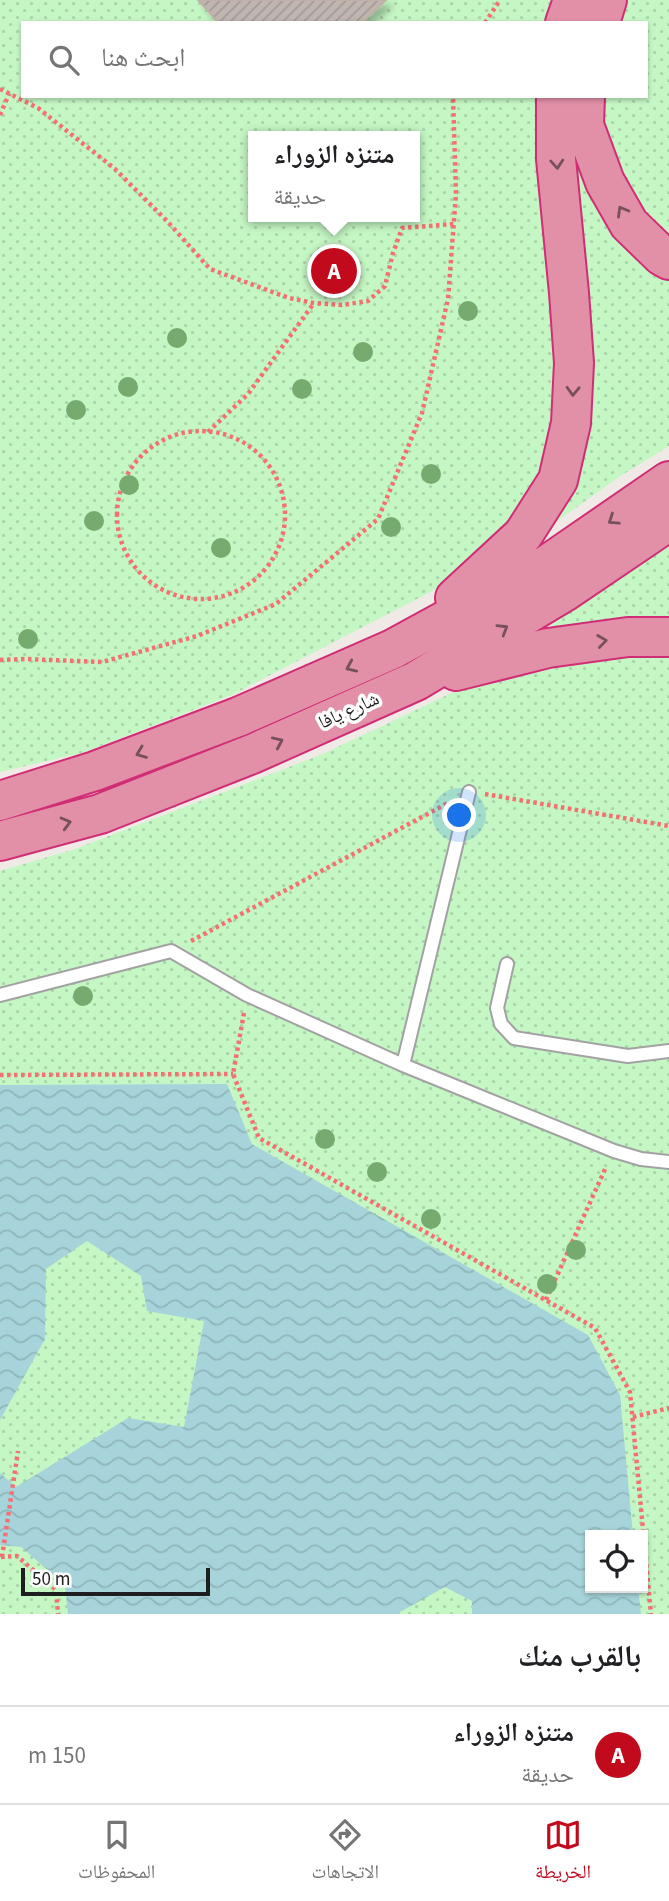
<!DOCTYPE html>
<html lang="ar">
<head>
<meta charset="utf-8">
<style>
	body { margin:0; font-family:"Source Sans 3","Noto Naskh Arabic",sans-serif; background:#f2f2f2; color:#202124; direction:rtl }
	.controls { position:absolute; right:21px; bottom:21px; display:grid; overflow:hidden; border-radius:0px; box-shadow:0 2px 5px #0004 }
	.controls button { width:63px; height:63px; display:grid; place-items:center; padding:0; border:0; border-bottom:2px solid #e0e0e0; background:#fff; color:#202124; font:35px sans-serif }
	.scale { position:absolute; left:21px; bottom:18px; width:189px; box-sizing:border-box; padding-left:7px; border:4px solid #1e1e1e; border-top:0; font-size:19px; line-height:24px; white-space:nowrap; color:#1e1e1e; -webkit-text-stroke:5px #fff; paint-order:stroke }
	.you { position:absolute; left:460px; top:816px; width:24px; height:24px; margin:-18px; border:5px solid #fff; border-radius:50%; background:#1a73e8; box-shadow:0 0 0 10px #1a73e833 }
	.badge { display:grid; place-items:center; width:46px; height:46px; border-radius:50%; background:#c20a1d; color:#fff; font-size:23px; font-weight:700 }
	.pin { position:absolute; translate:-50% -50%; border:4px solid #fff; box-shadow:0 2px 7px #0006 }
	.popup { position:absolute; left:248px; top:131px; width:172px; height:91px; box-sizing:border-box; display:grid; place-content:center; border-radius:0px; background:#fff; filter:drop-shadow(0 2px 5px #0005); font-size:23px; white-space:nowrap; color:#757577 }
	.popup b { font-size:26px; color:#202124 }
	.popup::after { content:''; position:absolute; left:50%; top:100%; margin-left:-14px; border:14px solid transparent; border-top-color:#fff }
	.list { margin:0; padding:0; list-style:none }
	h2 { display:flex; justify-content:space-between; align-items:center; height:91px; margin:0; padding:0 28px; font-size:30px }
	h2 small { font-size:23px; font-weight:400; color:#757577 }
	.list li { display:grid; grid-template-columns:46px 1fr auto; gap:21px; align-items:center; box-sizing:border-box; height:98px; padding:0 28px; border-top:2px solid #e0e0e0 }
	.list b { display:block; font-size:26px; white-space:nowrap }
	.list p { margin:0; font-size:23px; white-space:nowrap; color:#757577 }
	.list em { font-size:23px; font-style:normal; color:#757577 }
	.icon { flex:none; width:38px; height:38px; fill:none; stroke:currentColor; stroke-width:2; stroke-linecap:round; stroke-linejoin:round }
	.map { position:relative; flex:none; width:669px; height:1614px; overflow:hidden; direction:ltr }
	.search { position:absolute; background:#fff; box-shadow:0 2px 5px #0004; left:21px; right:21px; top:21px; height:77px; display:flex; align-items:center; gap:18px; box-sizing:border-box; padding:0 24px; border-radius:0px; color:#757577; font-size:26px }
	.sheet { height:189px; background:#fff }
	nav { display:flex; justify-content:space-around; align-items:center; box-sizing:border-box; height:98px; border-top:2px solid #e0e0e0; background:#fff; font-size:19px; color:#757577 }
	nav a { display:grid; justify-items:center; gap:4px }
	nav .on { color:#c20a1d }
	.map>svg:first-child { display:block }
</style>
</head>
<body>
<div class="map">
<svg width="669" height="1614" viewBox="0 0 669 1614">
	<defs>
		<pattern id="park-dots" width="8" height="8" patternUnits="userSpaceOnUse" patternTransform="scale(1.75)"><rect width="8" height="8" fill="#c5f7c4"/><path d="M2 2h.1M6 6h.1" fill="none" stroke="#a9d3a8" stroke-width="1.8" stroke-linecap="round"/></pattern>
		<pattern id="water-waves" width="16" height="10" patternUnits="userSpaceOnUse" patternTransform="scale(1.75)"><rect width="16" height="10" fill="#a7d4da"/><path d="M0 5q4-4 8 0t8 0" fill="none" stroke="#8fb6bb"/></pattern>
		<pattern id="building-hatch" width="6" height="6" patternUnits="userSpaceOnUse" patternTransform="scale(1.75)"><rect width="6" height="6" fill="#bfb5b1"/><path d="M-1 1l2-2M0 6l6-6M5 7l2-2" fill="none" stroke="#a49b98"/></pattern>
		<filter id="shadow"><feDropShadow dx="6" dy="6" stdDeviation="3.5" flood-color="#0004"/></filter>
	</defs>
	<rect width="100%" height="100%" fill="#efeae5"/>
	<!-- park -->
	<path fill="url(#park-dots)" fill-rule="evenodd" d="M0,0H669V446L619,477L529,541L232,695L85,752L0,772ZM23,23H646V96H23ZM254,136H414V217H254Z
		M669,545V1614H0V871L75,849L323,754L479,680L578,605ZM590,1535H643V1588H590Z"/>
	<!-- water -->
	<path fill="url(#water-waves)" d="M227,1084L252,1144L588,1335L620,1395L633,1535H590V1588H638L641,1614H472V1601L445,1587L400,1612V1614H68L65,1585L21,1547L0,1545V1473L16,1487L128,1418L184,1427L204,1321L147,1311L141,1276L87,1241L46,1269L45,1339L0,1420V1085Z"/>
	<!-- building -->
	<path fill="url(#building-hatch)" stroke="#c0b0a8" stroke-width="2" filter="url(#shadow)" d="M198,0H386L361,23H219Z"/>
	<g fill="none" stroke-linecap="round" stroke-linejoin="round">
		<defs>
			<path id="service" d="M507,964L497,1008L501,1024L514,1038L628,1056L669,1051
				M0,995L171,951L247,995L403,1065L614,1151L641,1159L669,1162
				M403,1065L469,792"/>
			<path id="motorway" d="M565,23L573,0
				M600,23L607,0
				M585,96L584,125L605,182L629,224L662,256L669,260
				M455,598L523,535L558,480L571,423L574,363L569,293L556,159V96
				M456,671L548,648L628,637H669
				M0,801L95,771L238,717L393,649L547,565L669,481
				M0,841L100,814L252,754L416,681L564,592L669,521"/>
		</defs>
		<!-- service casing -->
		<use href="#service" stroke="#a2a2a2" stroke-width="16"/>
		<!-- motorway casing -->
		<use href="#motorway" stroke="#d12d76" stroke-width="42"/>
		<!-- path -->
		<path stroke="#f37172" stroke-width="4.5" stroke-dasharray="3.5 3.5" stroke-linecap="butt" d="M485,23L500,0
			M0,89L38,108L115,169L167,221L210,269L289,298L314,303L342,305L368,301L385,286L393,253L402,228L454,224
			M0,115L9,94
			M117 515a84 84 0 1 1 168 0a84 84 0 1 1-168 0Z
			M208,432L248,394L314,303
			M0,660L25,659L102,662L197,636L276,604L378,519L422,413L448,299L456,194L453,96
			M485,794L669,826
			M191,941L448,803
			M244,1013L233,1074L259,1138L595,1328L630,1392L651,1614
			M0,1075L233,1074
			M546,1300L606,1167
			M633,1417L669,1408
			M1,1557L17,1556L56,1590L58,1614
			M2,1557L18,1451"/>
		<!-- service -->
		<use href="#service" stroke="#fff" stroke-width="12"/>
		<!-- motorway -->
		<use href="#motorway" stroke="#e290a8" stroke-width="38"/>
	</g>
	<!-- trees -->
	<g fill="#76ab70">
		<circle cx="468" cy="311" r="10"/>
		<circle cx="177" cy="338" r="10"/>
		<circle cx="363" cy="352" r="10"/>
		<circle cx="128" cy="387" r="10"/>
		<circle cx="302" cy="389" r="10"/>
		<circle cx="76" cy="410" r="10"/>
		<circle cx="431" cy="474" r="10"/>
		<circle cx="129" cy="485" r="10"/>
		<circle cx="94" cy="521" r="10"/>
		<circle cx="391" cy="527" r="10"/>
		<circle cx="221" cy="548" r="10"/>
		<circle cx="28" cy="639" r="10"/>
		<circle cx="83" cy="996" r="10"/>
		<circle cx="325" cy="1139" r="10"/>
		<circle cx="377" cy="1172" r="10"/>
		<circle cx="431" cy="1219" r="10"/>
		<circle cx="576" cy="1250" r="10"/>
		<circle cx="547" cy="1284" r="10"/>
	</g>
	<!-- one-way arrows -->
	<defs><path id="oneway-chevron" d="M-2-3.5L2.5 0L-2 3.5" fill="none" stroke-width="1.6" stroke-linecap="round" stroke-linejoin="round" transform="scale(1.75)"/></defs>
	<g stroke="#76515c">
		<use href="#oneway-chevron" transform="translate(557 164) rotate(86)"/>
		<use href="#oneway-chevron" transform="translate(622 211) rotate(-120)"/>
		<use href="#oneway-chevron" transform="translate(573 391) rotate(92)"/>
		<use href="#oneway-chevron" transform="translate(613 520) rotate(146)"/>
		<use href="#oneway-chevron" transform="translate(503 629) rotate(-31)"/>
		<use href="#oneway-chevron" transform="translate(602 641) rotate(-8)"/>
		<use href="#oneway-chevron" transform="translate(351 667) rotate(156)"/>
		<use href="#oneway-chevron" transform="translate(278 742) rotate(-24)"/>
		<use href="#oneway-chevron" transform="translate(141 753) rotate(159)"/>
		<use href="#oneway-chevron" transform="translate(66 823) rotate(-15)"/>
	</g>
	<g text-anchor="middle" dominant-baseline="central" stroke-width="7" stroke-linejoin="round" paint-order="stroke">
		<!-- street labels -->
		<g font-size="19" fill="#1e1e1e" stroke="#fff">
			<text transform="translate(349 711) rotate(-24)">شارع يافا</text>
		</g>
	</g>
</svg>
<div class="controls">
<button><svg class="icon" aria-label="locate" viewBox="0 0 24 24"><circle cx="12" cy="12" r="6"/><path d="M12 2v4M12 18v4M2 12h4M18 12h4"/></svg></button>
</div>
<div class="scale">50 m</div>
<div class="you"></div>
<div class="pin badge" style="left:334px;top:271px">A</div>
<div class="popup"><b>متنزه الزوراء</b>حديقة</div>
<div class="search"><svg class="icon" aria-label="search" viewBox="0 0 24 24"><circle cx="10" cy="10" r="6"/><path d="M15 15l6 6"/></svg>ابحث هنا</div>
</div>
<section class="sheet">
<h2>بالقرب منك<small></small></h2>
<ul class="list">
<li><span class="badge">A</span><div><b>متنزه الزوراء</b><p>حديقة</p></div><em>150 m</em></li>
</ul>
</section>
<nav>
<a class="on"><svg class="icon" aria-label="map" viewBox="0 0 24 24"><path d="M3 6l6-2 6 2 6-2v14l-6 2-6-2-6 2zM9 4v14M15 6v14"/></svg>الخريطة</a>
<a><svg class="icon" aria-label="directions" viewBox="0 0 24 24"><path d="M12 3l9 9-9 9-9-9zM9 14v-3h6M13 9l2 2-2 2"/></svg>الاتجاهات</a>
<a><svg class="icon" aria-label="saved" viewBox="0 0 24 24"><path d="M7 4h10v16l-5-4-5 4z"/></svg>المحفوظات</a>
</nav>
</body>
</html>
